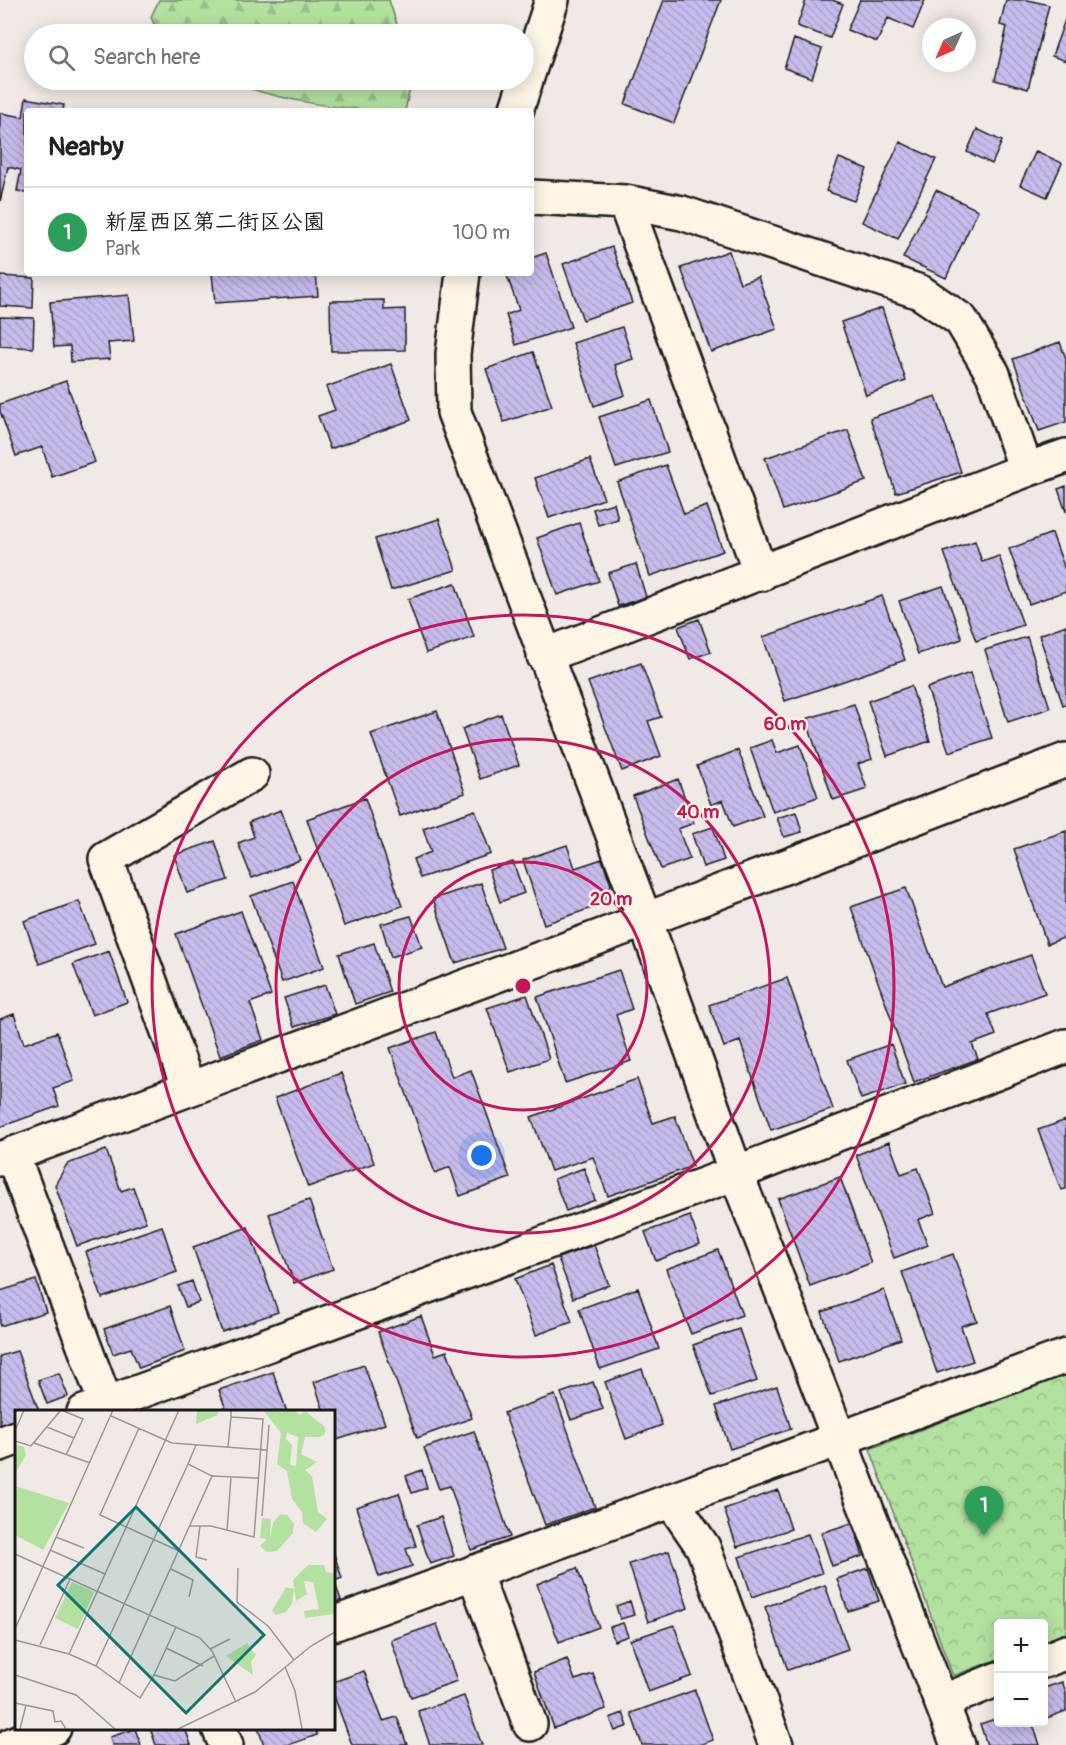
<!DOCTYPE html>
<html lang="en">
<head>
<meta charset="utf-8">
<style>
	body { margin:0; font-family:Pangolin,"Klee One",sans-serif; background:#f2f2f2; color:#202124 }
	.controls { position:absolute; right:18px; bottom:18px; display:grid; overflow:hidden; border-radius:6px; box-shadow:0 3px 15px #0003 }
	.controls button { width:54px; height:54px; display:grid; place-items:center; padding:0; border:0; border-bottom:2px solid #e0e0e0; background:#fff; color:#202124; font:30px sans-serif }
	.compass { position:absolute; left:922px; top:18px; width:54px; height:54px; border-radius:50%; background:#fff; box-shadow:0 3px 15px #0003; rotate:225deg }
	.you { position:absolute; left:482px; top:1156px; width:21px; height:21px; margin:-15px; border:4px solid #fff; border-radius:50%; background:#1a73e8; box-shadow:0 0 0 9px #1a73e833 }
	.badge { display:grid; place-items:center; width:39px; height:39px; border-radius:50%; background:#1f6fb2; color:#fff; font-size:20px; font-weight:700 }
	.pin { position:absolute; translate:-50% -50px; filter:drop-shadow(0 2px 3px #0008) }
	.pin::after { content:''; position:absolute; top:32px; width:21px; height:18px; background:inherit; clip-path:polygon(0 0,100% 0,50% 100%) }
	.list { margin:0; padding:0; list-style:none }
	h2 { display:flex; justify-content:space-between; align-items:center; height:78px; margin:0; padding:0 24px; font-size:26px }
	h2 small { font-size:20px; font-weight:400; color:#757577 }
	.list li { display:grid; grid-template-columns:39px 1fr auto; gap:18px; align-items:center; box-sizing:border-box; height:90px; padding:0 24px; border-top:2px solid #e0e0e0 }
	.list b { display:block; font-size:22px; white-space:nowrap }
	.list p { margin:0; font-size:20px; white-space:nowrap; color:#757577 }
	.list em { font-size:20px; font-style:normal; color:#757577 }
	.icon { flex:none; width:33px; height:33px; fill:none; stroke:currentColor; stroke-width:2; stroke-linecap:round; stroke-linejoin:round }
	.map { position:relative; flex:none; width:1066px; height:1745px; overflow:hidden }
	.search { position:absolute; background:#fff; box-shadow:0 3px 15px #0003; left:24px; top:24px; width:510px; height:66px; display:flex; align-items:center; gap:15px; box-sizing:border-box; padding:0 21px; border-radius:33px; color:#757577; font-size:22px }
	.panel { position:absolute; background:#fff; box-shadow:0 3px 15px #0003; left:24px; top:108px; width:510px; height:168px; border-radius:6px }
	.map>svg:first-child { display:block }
</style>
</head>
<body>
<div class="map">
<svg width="1066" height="1745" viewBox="0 0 1066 1745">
	<defs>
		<pattern id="forest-firs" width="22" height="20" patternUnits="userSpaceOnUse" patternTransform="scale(1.5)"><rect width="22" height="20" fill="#b3e1a0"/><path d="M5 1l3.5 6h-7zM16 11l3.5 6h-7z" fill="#99c089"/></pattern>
		<pattern id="park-crowns" width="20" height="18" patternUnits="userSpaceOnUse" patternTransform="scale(1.5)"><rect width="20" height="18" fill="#b3e1a0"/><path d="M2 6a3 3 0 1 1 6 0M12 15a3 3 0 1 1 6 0" fill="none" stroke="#99c089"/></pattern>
		<pattern id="building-back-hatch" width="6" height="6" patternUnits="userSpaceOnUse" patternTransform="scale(1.5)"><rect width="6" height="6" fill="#c7bbec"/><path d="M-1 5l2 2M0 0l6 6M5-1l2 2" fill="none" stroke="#aaa0ca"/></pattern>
	</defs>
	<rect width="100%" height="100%" fill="#f1e9e6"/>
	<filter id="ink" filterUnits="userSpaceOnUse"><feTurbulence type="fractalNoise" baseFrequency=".0167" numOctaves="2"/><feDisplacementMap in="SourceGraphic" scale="12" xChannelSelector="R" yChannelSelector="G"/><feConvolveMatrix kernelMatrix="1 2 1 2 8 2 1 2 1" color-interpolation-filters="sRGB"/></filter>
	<g filter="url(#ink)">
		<!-- forest -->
		<path fill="url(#forest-firs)" stroke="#687e5e" stroke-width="1.5" d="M159,0H389L400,34H158L151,17Z
			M225,80H410L411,84L405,111C345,111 280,101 225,80Z"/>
		<!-- park -->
		<path fill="url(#park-crowns)" stroke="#687e5e" stroke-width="1.5" d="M1066,1374V1634L1044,1642V1624H998V1659L953,1676L870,1449Z"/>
		<!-- building -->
		<path fill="url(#building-back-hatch)" stroke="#1c1c1c" stroke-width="1.5" d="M664,0H721L674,123L625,104Z
			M806,0H832L843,4L830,38L797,26Z
			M860,0H925L913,29L888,18L877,42L847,30Z
			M1006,0H1028L1049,5L1028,89L995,80L1007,27L1000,25Z
			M1066,17V61L1052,56Z
			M794,39L822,49L812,78L784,68Z
			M26,98L64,105L63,111H27V193L17,191L21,170L8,167L0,202V113L23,117Z
			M977,129L1002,141L992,164L967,152Z
			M900,142L936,159L898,239L862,222Z
			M1036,151L1062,163L1047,197L1020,185Z
			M839,158L867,169L854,201L826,191Z
			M936,190L978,210L946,278L903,258Z
			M612,247L632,303L583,320L563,264Z
			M729,251L740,283L758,277L777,329L711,352L681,268Z
			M546,253L571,327L516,345L506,315L519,310L506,273H531V258Z
			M212,273H316L318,296L215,303Z
			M0,276L34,278L33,308L0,306Z
			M129,295L134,341L108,343L110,359L71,362L70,346L54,347L50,302Z
			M384,300V310L405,309V350L331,351L330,301Z
			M882,308L906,381L866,395L841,322Z
			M0,317L34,318L33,348L0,346Z
			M622,327L633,359L615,365L625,395L594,406L573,343Z
			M1060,342L1066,359V422L1039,431L1013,359Z
			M533,352L552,406L504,422L486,369Z
			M391,364L411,420L330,449L318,416L335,410L326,387Z
			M66,381L95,462L52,477L42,447L16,456L0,411V404Z
			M936,396L961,472L896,493L870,418Z
			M651,400L668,452L616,468L599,417Z
			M848,430L866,481L783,510L765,458Z
			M590,459L604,499L549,518L535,478Z
			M666,465L684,514L707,506L723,551L650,576L617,482Z
			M1066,486V512L1058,489Z
			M614,503L618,519L598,525L593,509Z
			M439,519L456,570L391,590L375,539Z
			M579,523L599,581L557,595L537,538Z
			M1052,533L1066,572V591L1029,604L1009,549Z
			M975,541L982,562L999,556L1023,625L976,641L944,552Z
			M636,564L646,597L618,606L608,573Z
			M455,583L474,637L426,653L408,599Z
			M943,586L962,639L918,654L899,601Z
			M882,596L905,660L785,701L763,637Z
			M699,619L711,652L690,659L678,627Z
			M1066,625V704L1063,705L1039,635Z
			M1027,637L1050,708L1008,722L985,650Z
			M641,663L661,717L648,721L661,756L622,771L588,682Z
			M970,673L992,738L949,752L927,688Z
			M911,686L930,741L887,756L868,701Z
			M854,704L872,759L858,764L867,789L833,800L806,719Z
			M437,711L465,793L400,816L371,734Z
			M501,714L519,765L480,779L462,729Z
			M772,740L777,753L800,745L818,797L773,812L750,748Z
			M738,750L763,816L733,827L723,800L711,805L697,766Z
			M678,779L694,823L678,829L690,859L661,869L633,796Z
			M365,798L402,906L344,926L307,819Z
			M281,810L300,860L252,878L238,843L254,837L249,822Z
			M475,810L491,854L420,878L413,859L431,852L423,828Z
			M796,812L802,832L784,837L777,818Z
			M713,827L724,860L703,867L692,834Z
			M1066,831V937L1047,944L1014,849Z
			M215,841L228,880L187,893L174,855Z
			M567,845L575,868L602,859L611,885L601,905L544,924L523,860Z
			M513,862L524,893L500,902L489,870Z
			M293,881L324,967L282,982L251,896Z
			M481,883L503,948L455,963L433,899Z
			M906,888L942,987L1031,955L1045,993L988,1014L996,1035L972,1044L978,1059L914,1082L851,907Z
			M79,901L95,944L39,964L24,921Z
			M241,911L271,995L250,1003L263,1040L220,1056L176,934Z
			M411,916L422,947L391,957L381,924Z
			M374,943L390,992L355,1004L339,954Z
			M109,951L127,1002L92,1015L73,964Z
			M619,970L632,1009L616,1015L631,1061L565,1083L537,997Z
			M787,978L833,1109L771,1130L740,1041L724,1047L709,1005Z
			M325,985L335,1014L294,1027L284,998Z
			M527,995L549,1059L510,1072L487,1008Z
			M14,1014L24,1044L57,1032L74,1081L53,1088L59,1106L0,1127V1019Z
			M436,1032L452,1077L471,1070L510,1178L460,1196L450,1167L435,1173L390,1048Z
			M891,1044L905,1084L861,1099L847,1060Z
			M341,1073L374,1163L308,1187L275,1098Z
			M637,1079L653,1123L675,1116L693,1166L608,1196L593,1157L551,1171L531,1117Z
			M1066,1120V1189L1061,1190L1038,1130Z
			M889,1142L901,1174L918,1168L935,1213L918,1220L928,1245L894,1258L856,1155Z
			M106,1150L121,1191L133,1187L146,1222L77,1246L55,1185L67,1164Z
			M584,1168L595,1200L566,1211L554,1179Z
			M840,1177L871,1263L810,1286L778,1199Z
			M309,1200L333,1269L294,1283L269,1214Z
			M690,1216L700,1244L656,1261L645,1232Z
			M162,1226L177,1272L102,1298L86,1252Z
			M248,1227L278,1312L222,1332L193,1247Z
			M594,1245L609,1285L573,1298L558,1258Z
			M718,1250L742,1315L691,1334L666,1269Z
			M953,1254L977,1321L961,1326L973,1361L937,1373L902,1272Z
			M551,1265L572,1322L536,1335L515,1279Z
			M36,1280L46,1312L0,1326V1291Z
			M192,1281L199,1302L186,1307L178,1286Z
			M638,1288L659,1349L600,1369L579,1309Z
			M884,1290L901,1339L839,1361L822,1312Z
			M170,1306L185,1351L139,1368L131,1348L113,1354L104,1329Z
			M421,1316L435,1355L447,1351L472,1418L417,1438L378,1332Z
			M739,1329L757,1381L712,1396L693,1345Z
			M17,1351L39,1411L16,1412V1419L0,1425V1356Z
			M364,1365L385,1424L334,1441L333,1412H324L314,1382Z
			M642,1369L662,1425L626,1439L605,1382Z
			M273,1372L287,1412H227L219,1390Z
			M59,1373L68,1396L47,1404L38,1380Z
			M593,1382L603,1409L571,1420L561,1393Z
			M777,1386L791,1429L730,1449L716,1406Z
			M555,1395L595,1507L545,1525L504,1413Z
			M474,1431L510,1537L471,1550L450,1486L439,1489L424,1448Z
			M422,1470L427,1488L412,1493L406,1476Z
			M778,1490L791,1529L737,1547L724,1509Z
			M399,1493L416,1546L406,1549L412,1566L379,1577L356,1507Z
			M441,1517L454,1556L430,1564L417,1525Z
			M852,1523L863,1556L832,1566L821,1533Z
			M808,1534L822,1573L752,1597L739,1557Z
			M333,1551L342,1578L334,1581L341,1600L333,1603Z
			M669,1551L688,1608L648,1622L629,1564Z
			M577,1568L599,1627L559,1642L537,1584Z
			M868,1568L879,1601L848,1611L837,1579Z
			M825,1585L848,1649L788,1670L765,1607Z
			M630,1601L634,1615L620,1619L616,1606Z
			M623,1623L628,1636L614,1641L610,1627Z
			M437,1624L457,1681L411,1697L391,1640Z
			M674,1625L692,1676L648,1692L630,1640Z
			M567,1659L575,1680L593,1674L606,1709L554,1728L534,1672Z
			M364,1671L383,1721L397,1717L407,1745H352L333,1693V1682Z
			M1062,1682L1066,1692V1711L1044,1719V1688Z
			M695,1690L713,1740L699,1745H642L631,1713Z
			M464,1696L482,1745H430L418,1711Z
			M623,1713L628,1726L615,1731L610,1718Z
			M998,1718V1722H1032L1040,1745H987L980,1724Z
			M150,1728H185L191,1745H156Z
			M258,1728H315L317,1735L288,1745H264Z
			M135,1729L141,1745H112L110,1737Z"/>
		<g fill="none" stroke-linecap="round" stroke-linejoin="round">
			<defs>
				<path id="street" d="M516,111L552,0
					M531,197L625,202L682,213L920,292L961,320L993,374L1026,470L1066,456
					M625,202L761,574
					M463,273L453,354L454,412L645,920L736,1173L958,1745
					M544,656L1026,470
					M188,1087L106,859L252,774
					M12,1154L109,1412
					M0,1159L645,920L1066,760
					M84,1412L736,1173L1066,1046
					M0,1444L16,1438
					M671,1500L703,1547L776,1745
					M474,1572L530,1724
					M333,1624L1066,1356
					M1044,1661L1066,1652
					M942,1702L998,1679
					M219,1728L226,1745
					M11,1745L54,1728"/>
			</defs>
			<!-- street casing -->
			<use href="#street" stroke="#1c1c1c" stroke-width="38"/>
			<!-- street -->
			<use href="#street" stroke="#fcf5e5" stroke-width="33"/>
		</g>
	</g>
	<!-- distance rings -->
	<g fill="none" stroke="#c2185b" stroke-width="3">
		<circle cx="523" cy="986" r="124"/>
		<circle cx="523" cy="986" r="247"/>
		<circle cx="523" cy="986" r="371"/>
	</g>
	<!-- overview -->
	<g transform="translate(15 1410)">
		<rect width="320" height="320" fill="#f1e9e6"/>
		<path d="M248,0H279L285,5L290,1L310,17V24L305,27H290L286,44L302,52L290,60L297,66L303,102L312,109L301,122L288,113L287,102L277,89L272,61L262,54L266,23ZM272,23L283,27L281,56L275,55L277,35L271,29ZM0,34L9,37L11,45L0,64ZM0,76L54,93L28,140L0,125ZM293,155H309L311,162L319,163V204L290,208L289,201L304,199L298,172L289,171L292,184L281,191L278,170ZM232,233L241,245L236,252L238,265L211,246Z" fill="#b3e1a0" fill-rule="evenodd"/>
		<path d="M265,104L272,105L279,114L278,123L262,141L252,142L245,136L252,129L245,128L247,108L256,109L255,128L258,113Z" fill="#b3e1a0"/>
		<path d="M182,0H203V5L181,14ZM57,172L79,182L63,219L40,208ZM271,177L279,179L277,193L271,202L261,205L257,201Z" fill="#b3e1a0"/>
		<path fill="none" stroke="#9c9795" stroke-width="1.5" d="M96,6L157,33L252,40M32,17L59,28M124,18L85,105L164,141M0,21L9,0M0,31L16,36L46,0L68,9L51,45M19,33L75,53M213,37L216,7M197,66L243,68M247,106L254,15M175,116H196L239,127L248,9L216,7V0M185,116L181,147L192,150M212,121L216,67M41,127L69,138M35,140L90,164M0,144L185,228L197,241L221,292M223,158L222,192L253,216L279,250M156,159L178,170L174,187M0,219L98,0M0,230L54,244L81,256L125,288L139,265L160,271L199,246M25,235L55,169M151,238L188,256M195,239L215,229M54,244L164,0M81,256L173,54M270,257L280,281L287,319M0,265L61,285L100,319M139,265L161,217M104,273L197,66L173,54L181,35M0,293L38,301L40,312L46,311L51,319M5,319L11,295M163,319L240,282L296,236L320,222"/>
		<path fill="#0f766e" fill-opacity="0.15" stroke="#0f766e" stroke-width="3" d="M121,97L249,225L171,303L43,175Z"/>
		<rect width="320" height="320" fill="none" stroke="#1c1c1c" stroke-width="3"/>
	</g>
	<circle cx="523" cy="986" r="9" fill="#c2185b" stroke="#fcf5e5" stroke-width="3"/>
	<g font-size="18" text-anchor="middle" font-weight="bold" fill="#c2185b" stroke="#fcf5e5" stroke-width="4.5" stroke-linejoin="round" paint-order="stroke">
		<text x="785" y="730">60 m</text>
		<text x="698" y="818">40 m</text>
		<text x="611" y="905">20 m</text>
	</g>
</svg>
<div class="controls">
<button>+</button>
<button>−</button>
</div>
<svg class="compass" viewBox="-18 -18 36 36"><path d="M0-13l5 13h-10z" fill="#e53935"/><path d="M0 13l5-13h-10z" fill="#757577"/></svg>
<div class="you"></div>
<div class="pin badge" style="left:984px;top:1536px;background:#2e9e5b">1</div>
<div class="search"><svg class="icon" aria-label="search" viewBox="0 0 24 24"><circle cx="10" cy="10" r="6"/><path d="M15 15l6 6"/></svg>Search here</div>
<section class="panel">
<h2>Nearby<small></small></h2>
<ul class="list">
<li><span class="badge" style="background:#2e9e5b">1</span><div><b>新屋西区第二街区公園</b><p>Park</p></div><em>100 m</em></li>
</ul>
</section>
</div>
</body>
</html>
